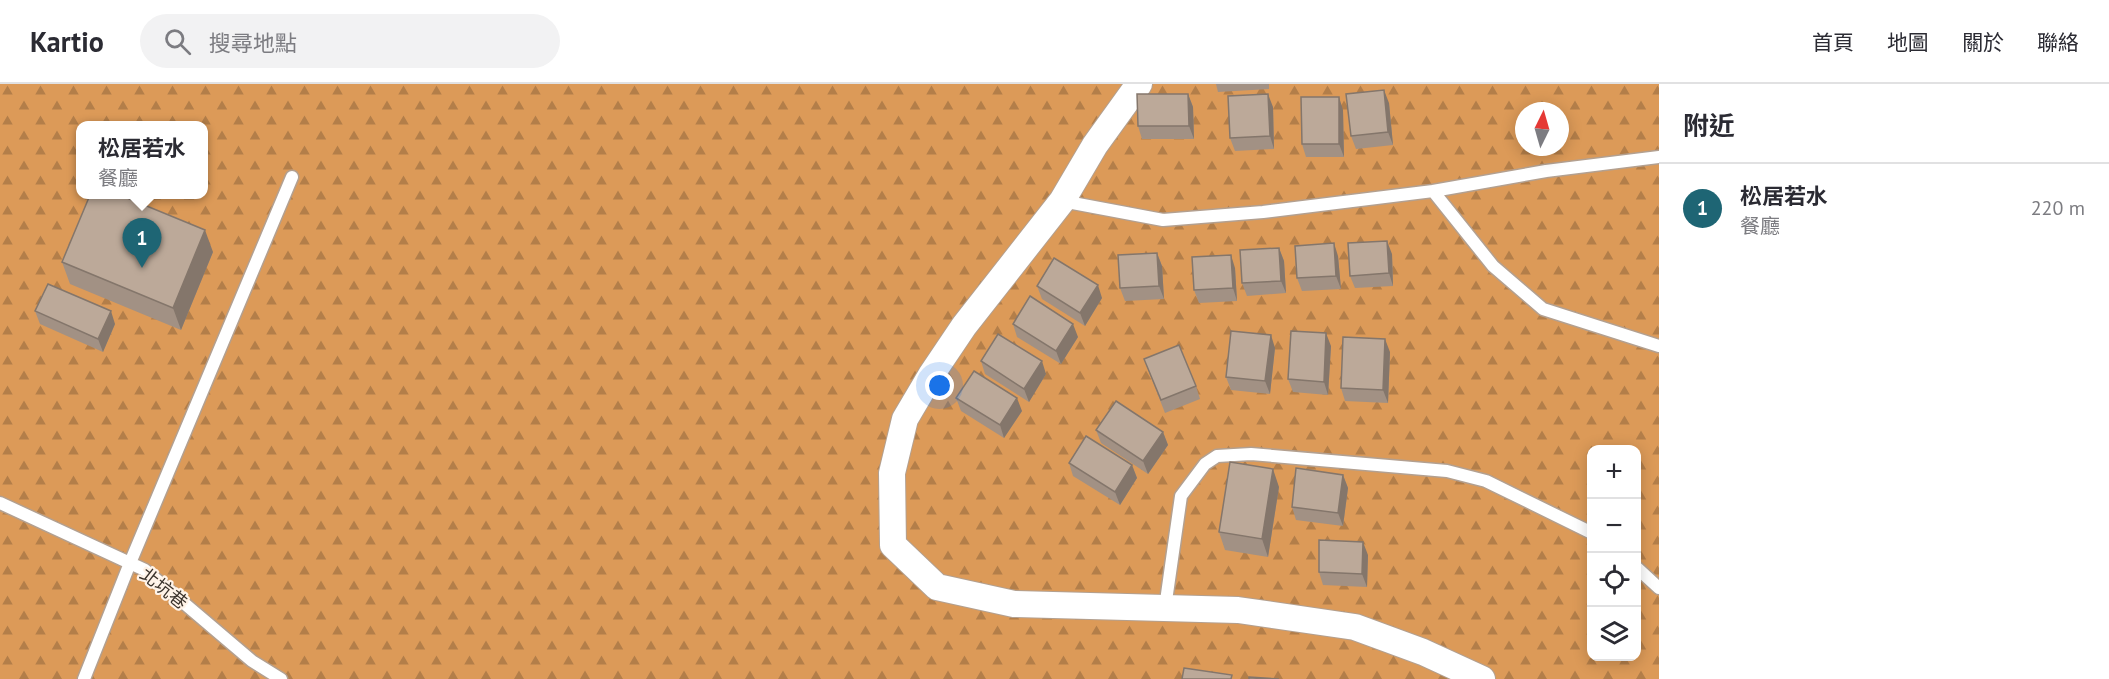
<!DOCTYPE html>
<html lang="zh-TW">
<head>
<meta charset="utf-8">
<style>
	body { margin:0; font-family:"PT Sans","Noto Sans TC",sans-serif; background:#f2f2f3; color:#2b2b33 }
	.controls { position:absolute; right:18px; bottom:18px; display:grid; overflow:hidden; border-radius:12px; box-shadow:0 3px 15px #0003 }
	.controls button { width:54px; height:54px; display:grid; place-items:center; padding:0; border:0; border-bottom:2px solid #e1e1e2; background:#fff; color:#2b2b33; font:30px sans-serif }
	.compass { position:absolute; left:1515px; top:18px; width:54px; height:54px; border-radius:50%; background:#fff; box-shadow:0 3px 15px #0003; rotate:5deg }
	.you { position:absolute; left:940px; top:302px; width:21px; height:21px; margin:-15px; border:4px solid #fff; border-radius:50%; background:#1a73e8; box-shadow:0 0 0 9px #1a73e833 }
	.badge { display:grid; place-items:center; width:39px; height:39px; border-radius:50%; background:#1e6574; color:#fff; font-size:20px; font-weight:700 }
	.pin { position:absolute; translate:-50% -50px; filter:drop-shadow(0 2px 3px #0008) }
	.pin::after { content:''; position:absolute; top:32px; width:21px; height:18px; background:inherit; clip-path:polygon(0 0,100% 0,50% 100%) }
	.popup { position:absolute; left:76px; top:37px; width:132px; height:78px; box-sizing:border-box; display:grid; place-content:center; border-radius:12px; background:#fff; filter:drop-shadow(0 2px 4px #0005); font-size:20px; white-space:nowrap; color:#7c7c81 }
	.popup b { font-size:22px; color:#2b2b33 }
	.popup::after { content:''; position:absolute; left:50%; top:100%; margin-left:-12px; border:12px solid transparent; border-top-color:#fff }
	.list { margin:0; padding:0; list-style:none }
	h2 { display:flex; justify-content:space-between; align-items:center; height:78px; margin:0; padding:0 24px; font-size:26px }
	h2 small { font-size:20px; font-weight:400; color:#7c7c81 }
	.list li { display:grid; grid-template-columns:39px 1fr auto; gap:18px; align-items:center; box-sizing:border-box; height:90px; padding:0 24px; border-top:2px solid #e1e1e2 }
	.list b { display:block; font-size:22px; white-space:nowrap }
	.list p { margin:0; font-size:20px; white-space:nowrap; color:#7c7c81 }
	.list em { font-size:20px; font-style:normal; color:#7c7c81 }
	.icon { flex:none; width:33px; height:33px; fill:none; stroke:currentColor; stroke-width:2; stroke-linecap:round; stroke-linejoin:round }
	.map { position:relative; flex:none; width:1659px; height:595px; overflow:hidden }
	header { display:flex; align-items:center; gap:36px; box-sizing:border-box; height:84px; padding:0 30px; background:#fff; border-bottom:2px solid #e1e1e2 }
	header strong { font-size:28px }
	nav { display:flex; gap:33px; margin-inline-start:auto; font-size:21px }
	.search { width:420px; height:54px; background:#f2f2f3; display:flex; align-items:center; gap:15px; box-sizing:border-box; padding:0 21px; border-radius:33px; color:#7c7c81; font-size:22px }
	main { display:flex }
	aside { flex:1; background:#fff }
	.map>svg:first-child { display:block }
</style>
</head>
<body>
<header>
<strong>Kartio</strong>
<div class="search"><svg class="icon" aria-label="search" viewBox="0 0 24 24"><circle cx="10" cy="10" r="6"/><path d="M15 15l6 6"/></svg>搜尋地點</div>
<nav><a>首頁</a><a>地圖</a><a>關於</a><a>聯絡</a></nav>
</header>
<main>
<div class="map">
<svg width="1659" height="595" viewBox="0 0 1659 595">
	<defs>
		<pattern id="forest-firs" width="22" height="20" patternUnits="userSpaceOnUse" patternTransform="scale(1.5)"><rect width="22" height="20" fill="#dc9a58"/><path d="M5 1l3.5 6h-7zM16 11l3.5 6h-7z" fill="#b37e49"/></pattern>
	</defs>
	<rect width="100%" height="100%" fill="#f8e4d3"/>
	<!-- forest -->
	<path fill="url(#forest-firs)" fill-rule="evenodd" d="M0,0H1659V595H0ZM1524,27H1560V63H1524ZM80,42H204V110H80ZM1592,366H1636V572H1592Z"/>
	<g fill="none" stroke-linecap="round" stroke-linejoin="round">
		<defs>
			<path id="lane" d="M1433,107L1546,87L1659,73
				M1062,117L1163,136L1263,128L1433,107L1493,182L1543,225L1659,262
				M0,419L145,486L252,577L281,595
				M1636,483L1659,504
				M1165,524L1181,412L1205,380L1217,372L1251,370L1447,387L1486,397L1592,449
				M84,595L130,479L292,93"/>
			<path id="street" d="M1139,0L1095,61L1062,117L964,242L931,291L905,335L892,389L893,461L937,503L1014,520L1238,526L1355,543L1423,568L1482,595"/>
		</defs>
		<!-- lane casing -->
		<use href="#lane" stroke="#b3a090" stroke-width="15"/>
		<!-- street casing -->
		<use href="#street" stroke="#b3a090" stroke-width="28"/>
		<!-- lane -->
		<use href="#lane" stroke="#fff" stroke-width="12"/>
		<!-- street -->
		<use href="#street" stroke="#fff" stroke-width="26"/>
	</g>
	<!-- wall -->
	<path fill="#a29184" d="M1216,0H1269V5L1218,8Z
		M1188,10L1193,23L1194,55H1142L1138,42Z
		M1389,19L1393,61L1356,65L1351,52Z
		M1273,23L1274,65L1235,67L1230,54Z
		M1343,26L1344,73H1306L1302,60Z
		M1279,164L1284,177L1286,209L1247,212L1242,199Z
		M213,168L181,246L70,200L62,178Z
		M1157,169L1162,182L1164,215L1125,217L1120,204Z
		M1392,170L1393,202L1355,204L1350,192Z
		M1338,172L1341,205L1302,207L1297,194Z
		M1235,184L1237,217L1199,219L1194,206Z
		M1037,202L1102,214L1085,242L1042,215Z
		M35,227L115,240L103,268L40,240Z
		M1013,240L1078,253L1061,280L1017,253Z
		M1331,262L1328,311L1293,308L1288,295Z
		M1275,264L1270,310L1231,306L1226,293Z
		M1390,268L1388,319L1345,317L1341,304Z
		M1144,275L1196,302L1200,315L1165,329Z
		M981,277L1046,290L1029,318L985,290Z
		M956,314L1022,327L1004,354L961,327Z
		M1096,346L1163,348L1168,361L1148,390L1101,359Z
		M1069,379L1132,381L1137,394L1120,421L1073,392Z
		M1343,391L1348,404L1343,442L1296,436L1292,423Z
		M1279,403L1268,473L1225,466L1219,448Z
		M1368,471L1367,503L1323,501L1319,488Z"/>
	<!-- shaded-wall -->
	<path fill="#84766b" d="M1384,6L1389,19L1393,61L1388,48Z
		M1188,10L1193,23L1194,55L1189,42Z
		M1268,10L1273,23L1274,65L1270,52Z
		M1339,13L1343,26L1344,73L1339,60Z
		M205,146L213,168L181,246L173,224Z
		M1387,157L1392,170L1393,202L1389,189Z
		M1334,159L1338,172L1341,205L1336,192Z
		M1279,164L1284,177L1286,209L1281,197Z
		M1157,169L1162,182L1164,215L1159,202Z
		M1231,171L1235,184L1237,217L1233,204Z
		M1098,201L1102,214L1085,242L1080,229Z
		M111,227L115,240L103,268L98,255Z
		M1073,240L1078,253L1061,280L1056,267Z
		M1326,249L1331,262L1328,311L1324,298Z
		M1271,251L1275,264L1270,310L1265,297Z
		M1385,255L1390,268L1388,319L1383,306Z
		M1042,277L1046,290L1029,318L1024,305Z
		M1017,314L1022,327L1004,354L1000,341Z
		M1163,348L1168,361L1148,390L1143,377Z
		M1132,381L1137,394L1120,421L1115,408Z
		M1273,385L1279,403L1268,473L1262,455Z
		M1343,391L1348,404L1343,442L1338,429Z
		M1363,458L1368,471L1367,503L1362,490Z"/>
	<!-- building -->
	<path fill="#bca999" stroke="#84766b" stroke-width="1.5" d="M1384,6L1388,48L1351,52L1346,10Z
		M1137,10H1188L1189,42H1138Z
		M1268,10L1270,52L1230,54L1228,12Z
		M1301,13H1339V60H1302Z
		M90,111H120L205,146L173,224L62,178Z
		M1387,157L1389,189L1350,192L1348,159Z
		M1334,159L1336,192L1297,194L1295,162Z
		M1279,164L1281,197L1242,199L1240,166Z
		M1157,169L1159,202L1120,204L1118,171Z
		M1231,171L1233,204L1194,206L1192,173Z
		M1054,174L1098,201L1080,229L1037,202Z
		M48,200L111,227L98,255L35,227Z
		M1030,212L1073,240L1056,267L1013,240Z
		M1231,247L1271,251L1265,297L1226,293Z
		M1291,247L1326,249L1324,298L1288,295Z
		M998,250L1042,277L1024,305L981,277Z
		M1343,253L1385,255L1383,306L1341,304Z
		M1179,261L1196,302L1161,316L1144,275Z
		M974,287L1017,314L1000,341L956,314Z
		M1116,317L1163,348L1143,377L1096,346Z
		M1086,352L1132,381L1115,408L1069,379Z
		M1230,378L1273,385L1262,455L1219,448Z
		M1296,384L1343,391L1338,429L1292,423Z
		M1319,456L1363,458L1362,490L1319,488Z
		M1184,584L1232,591L1231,595H1182Z
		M1249,593L1279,595H1249Z"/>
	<g text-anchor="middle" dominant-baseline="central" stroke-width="4.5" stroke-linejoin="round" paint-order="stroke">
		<!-- street labels -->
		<g font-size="18" fill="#3a322b" stroke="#fff3e8">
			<text transform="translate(164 504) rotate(38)">北坑巷</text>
		</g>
	</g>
</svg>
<div class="controls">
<button>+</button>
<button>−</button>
<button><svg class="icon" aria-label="locate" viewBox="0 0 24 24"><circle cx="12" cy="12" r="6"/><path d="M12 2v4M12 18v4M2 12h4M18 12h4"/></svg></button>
<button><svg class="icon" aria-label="layers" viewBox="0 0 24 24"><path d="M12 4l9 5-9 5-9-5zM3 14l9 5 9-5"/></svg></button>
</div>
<svg class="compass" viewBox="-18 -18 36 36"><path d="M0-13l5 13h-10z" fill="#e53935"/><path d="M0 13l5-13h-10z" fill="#7c7c81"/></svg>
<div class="you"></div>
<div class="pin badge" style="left:142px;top:184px">1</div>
<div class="popup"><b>松居若水</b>餐廳</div>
</div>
<aside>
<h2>附近<small></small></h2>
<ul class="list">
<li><span class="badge">1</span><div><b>松居若水</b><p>餐廳</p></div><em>220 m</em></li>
</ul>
</aside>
</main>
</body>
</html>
